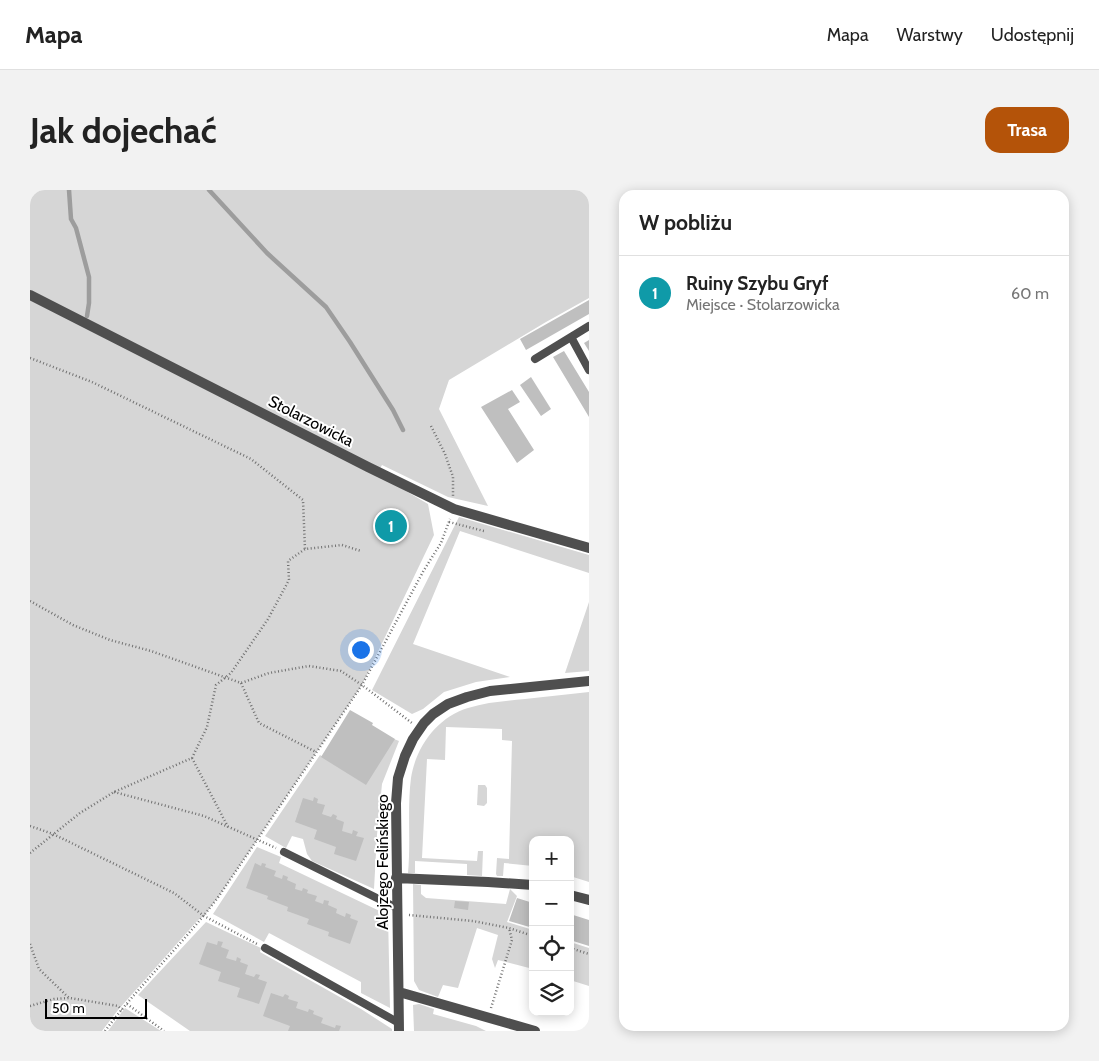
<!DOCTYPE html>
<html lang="pl">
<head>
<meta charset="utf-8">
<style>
	body { margin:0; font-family:Cabin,sans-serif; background:#f2f2f2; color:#222 }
	.controls { position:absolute; right:15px; bottom:15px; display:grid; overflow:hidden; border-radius:10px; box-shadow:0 2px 12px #0003 }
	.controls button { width:45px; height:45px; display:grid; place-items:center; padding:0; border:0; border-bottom:1px solid #e0e0e0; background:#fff; color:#222; font:25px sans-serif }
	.scale { position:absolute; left:15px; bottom:12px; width:102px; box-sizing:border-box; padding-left:5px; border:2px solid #000; border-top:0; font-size:14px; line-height:18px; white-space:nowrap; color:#000; -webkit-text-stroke:4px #fff; paint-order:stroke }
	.you { position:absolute; left:330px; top:459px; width:18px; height:18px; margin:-12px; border:4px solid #fff; border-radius:50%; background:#1a73e8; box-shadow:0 0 0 8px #1a73e833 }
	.badge { display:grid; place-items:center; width:32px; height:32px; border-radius:50%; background:#b45309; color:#fff; font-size:16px; font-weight:700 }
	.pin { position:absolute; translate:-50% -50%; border:2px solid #fff; box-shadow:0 1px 5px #0006 }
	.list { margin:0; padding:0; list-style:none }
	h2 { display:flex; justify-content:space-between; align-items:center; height:65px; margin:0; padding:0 20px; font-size:21px }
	h2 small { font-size:16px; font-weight:400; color:#767676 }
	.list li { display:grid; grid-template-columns:32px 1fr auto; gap:15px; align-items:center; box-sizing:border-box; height:75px; padding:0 20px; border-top:1px solid #e0e0e0 }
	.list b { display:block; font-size:19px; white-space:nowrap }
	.list p { margin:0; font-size:16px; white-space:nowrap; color:#767676 }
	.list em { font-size:16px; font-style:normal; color:#767676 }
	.icon { flex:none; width:28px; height:28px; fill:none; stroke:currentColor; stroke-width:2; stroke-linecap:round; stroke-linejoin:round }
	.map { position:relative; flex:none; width:559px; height:841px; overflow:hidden; border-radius:15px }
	header { display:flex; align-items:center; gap:30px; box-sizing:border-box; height:70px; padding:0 25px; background:#fff; border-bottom:1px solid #e0e0e0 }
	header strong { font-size:24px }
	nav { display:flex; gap:28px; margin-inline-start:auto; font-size:18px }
	.intro { display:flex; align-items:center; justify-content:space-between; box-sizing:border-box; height:120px; padding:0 30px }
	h1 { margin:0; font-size:35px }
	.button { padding:12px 22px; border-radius:15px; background:#b45309; color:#fff; font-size:18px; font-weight:700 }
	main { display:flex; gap:30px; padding:0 30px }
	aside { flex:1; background:#fff; border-radius:15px; box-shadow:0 2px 12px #0003 }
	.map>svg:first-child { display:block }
</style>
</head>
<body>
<header>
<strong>Mapa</strong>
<nav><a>Mapa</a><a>Warstwy</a><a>Udostępnij</a></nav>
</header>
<div class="intro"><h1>Jak dojechać</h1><a class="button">Trasa</a></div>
<main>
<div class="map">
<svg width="559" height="841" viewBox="0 0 559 841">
	<rect width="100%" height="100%" fill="#fff"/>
	<!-- green -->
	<path fill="#d6d6d6" d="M0,0H559V108L516,132L419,190L409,219L458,316L418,307L352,275L347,284L398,314L404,345L332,495L189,706L174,726L168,730L88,820L72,841H0Z
		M429,327L559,365V383L430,341L383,454L480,487L446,492L414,502L393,519L382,524L342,500Z
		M559,412V481L535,483Z
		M559,502V692L540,686V650H503V676L474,673L473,686H467L466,684L467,668L479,669L482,551L472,550V539L416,537L415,570L397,569L392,668L447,671L448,661H453L452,686L437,685V674L385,671V683H378C381,651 377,619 381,588C386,556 408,527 438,518C457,512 476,511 495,509C516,507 538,504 559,502Z
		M364,549L369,551L352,594L347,645L344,699L282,671L277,664L273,649L262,646L256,658L235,646L290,565L335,594Z
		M448,595H455L457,598V613L454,616L447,615Z
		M227,657L251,667L249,673L358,725L360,818L331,803V792L239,743L234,752L183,724Z
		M383,694L391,695V704L396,708L476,714L480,699L487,706L477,732L503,740V779L468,770L465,778L462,769L468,745L447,738L428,798L413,795L408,807L389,800L384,791Z
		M176,732L231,758L230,762L331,819L362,839V841H160L108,805Z
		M540,752L559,758V796L540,790Z
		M389,814L404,819L403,824L446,836L456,841H384L383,815Z
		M95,818L131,841H78Z"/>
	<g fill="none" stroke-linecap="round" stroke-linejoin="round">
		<!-- stream -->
		<path stroke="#9d9d9d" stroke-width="4.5" d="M39,0L41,29L46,38L59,87V113L57,126
			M179,0L237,63L296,117L320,152L363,220L373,240"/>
	</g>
	<!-- building -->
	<path fill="#bfbfbf" d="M559,110V124L496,160L490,149Z
		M559,150V161L554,153Z
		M534,161L559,202V227L523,167Z
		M501,187L521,219L511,226L490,195Z
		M482,200L490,212L478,219L504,260L487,273L451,217Z
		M320,520L343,533L342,535L365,549L336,595L291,567Z
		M284,607L288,609L287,613L295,615L292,624L301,627L303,624L307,626L306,629L314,632L312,641L322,644L323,640L328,642L326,646L334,648L326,671L304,664L306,657L284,649L287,640L265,632L273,608L283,611Z
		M225,673L231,676L232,673L236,674L235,677L246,681L244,686L252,689L253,685L258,687L257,690L266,694L265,699L272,701L273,698L278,700L277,703L287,706L285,711L293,714L294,710L299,711L298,715L307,719L306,723L315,727L316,723L321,725L320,728L328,731L320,754L298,746L299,742L277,734L279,729L257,721L258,717L237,709L238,706L216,698Z
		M487,708L503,713V738L479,731Z
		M425,711L439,712L438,720L424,718Z
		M540,724L559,730V756L540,750Z
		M188,751L193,752L191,757L199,760L196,768L206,771L207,767L211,769L210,772L218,775L215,784L224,787L226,784L230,785L228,789L237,792L229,814L207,807L210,798L188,791L191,782L169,774L177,752L187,755Z
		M241,803L253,807L255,804L259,806L258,809L268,812L266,818L278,822L279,819L284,821L283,824L293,828L291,833L305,838L306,835L311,836L309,841H258L260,836L233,826Z"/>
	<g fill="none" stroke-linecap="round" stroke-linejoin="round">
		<!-- path -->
		<path stroke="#717171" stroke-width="2.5" stroke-dasharray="1 2.5" stroke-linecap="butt" d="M0,168L62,192L221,269L273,310L275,359
			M401,236L415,264L423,287V307
			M419,332L454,341
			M0,411L43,435L80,450L121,461L211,493L239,483L279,476L311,481L332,495L382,533
			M211,493L229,533L286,562
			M162,568L198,637
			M84,602L174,626L246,658
			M0,636L23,644L144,703L174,726L227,754
			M0,663L50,623L84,602L162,568L177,537L186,495L201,483L238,429L259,390L258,371L275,359L312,355L331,361
			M379,725L443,731L479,738
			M0,754L9,779L39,808
			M540,758L559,764
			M97,814L134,841
			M0,816L24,809L40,808L88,816L92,820
			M461,818L482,750L479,738L503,746
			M75,841C110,794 153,754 189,706L332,495L394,380L411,353L420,329"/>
		<!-- service -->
		<path stroke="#4f4f4f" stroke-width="8" d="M541,147L559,136
			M505,169L541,147L559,180
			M254,662L367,718
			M235,758L369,833"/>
		<!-- minor -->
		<path stroke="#4f4f4f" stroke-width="10" d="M366,688L458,692L503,695
			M540,705L559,710
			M369,802L505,841
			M369,841L366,613L368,588L375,566L383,549L394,533L403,524L418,514L437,507L460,501L559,491"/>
		<!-- tertiary -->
		<path stroke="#4f4f4f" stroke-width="10" d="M0,105L338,277L424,319L559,358"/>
	</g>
	<g text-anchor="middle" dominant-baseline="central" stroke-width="4" stroke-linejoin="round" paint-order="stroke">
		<!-- street labels -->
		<g font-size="16" fill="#000" stroke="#fff">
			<text transform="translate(281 231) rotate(27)">Stolarzowicka</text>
			<text transform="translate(352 672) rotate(-90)">Alojzego Felińskiego</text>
		</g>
	</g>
</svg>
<div class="controls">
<button>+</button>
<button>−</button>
<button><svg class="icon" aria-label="locate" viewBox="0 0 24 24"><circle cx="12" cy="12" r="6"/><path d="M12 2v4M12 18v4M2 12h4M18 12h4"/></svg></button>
<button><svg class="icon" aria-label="layers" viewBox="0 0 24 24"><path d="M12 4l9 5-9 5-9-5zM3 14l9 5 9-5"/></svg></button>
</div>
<div class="scale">50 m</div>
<div class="you"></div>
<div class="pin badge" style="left:361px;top:336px;background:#0f9aa8">1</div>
</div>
<aside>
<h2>W pobliżu<small></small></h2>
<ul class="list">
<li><span class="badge" style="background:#0f9aa8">1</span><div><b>Ruiny Szybu Gryf</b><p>Miejsce · Stolarzowicka</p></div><em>60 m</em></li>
</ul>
</aside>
</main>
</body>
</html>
